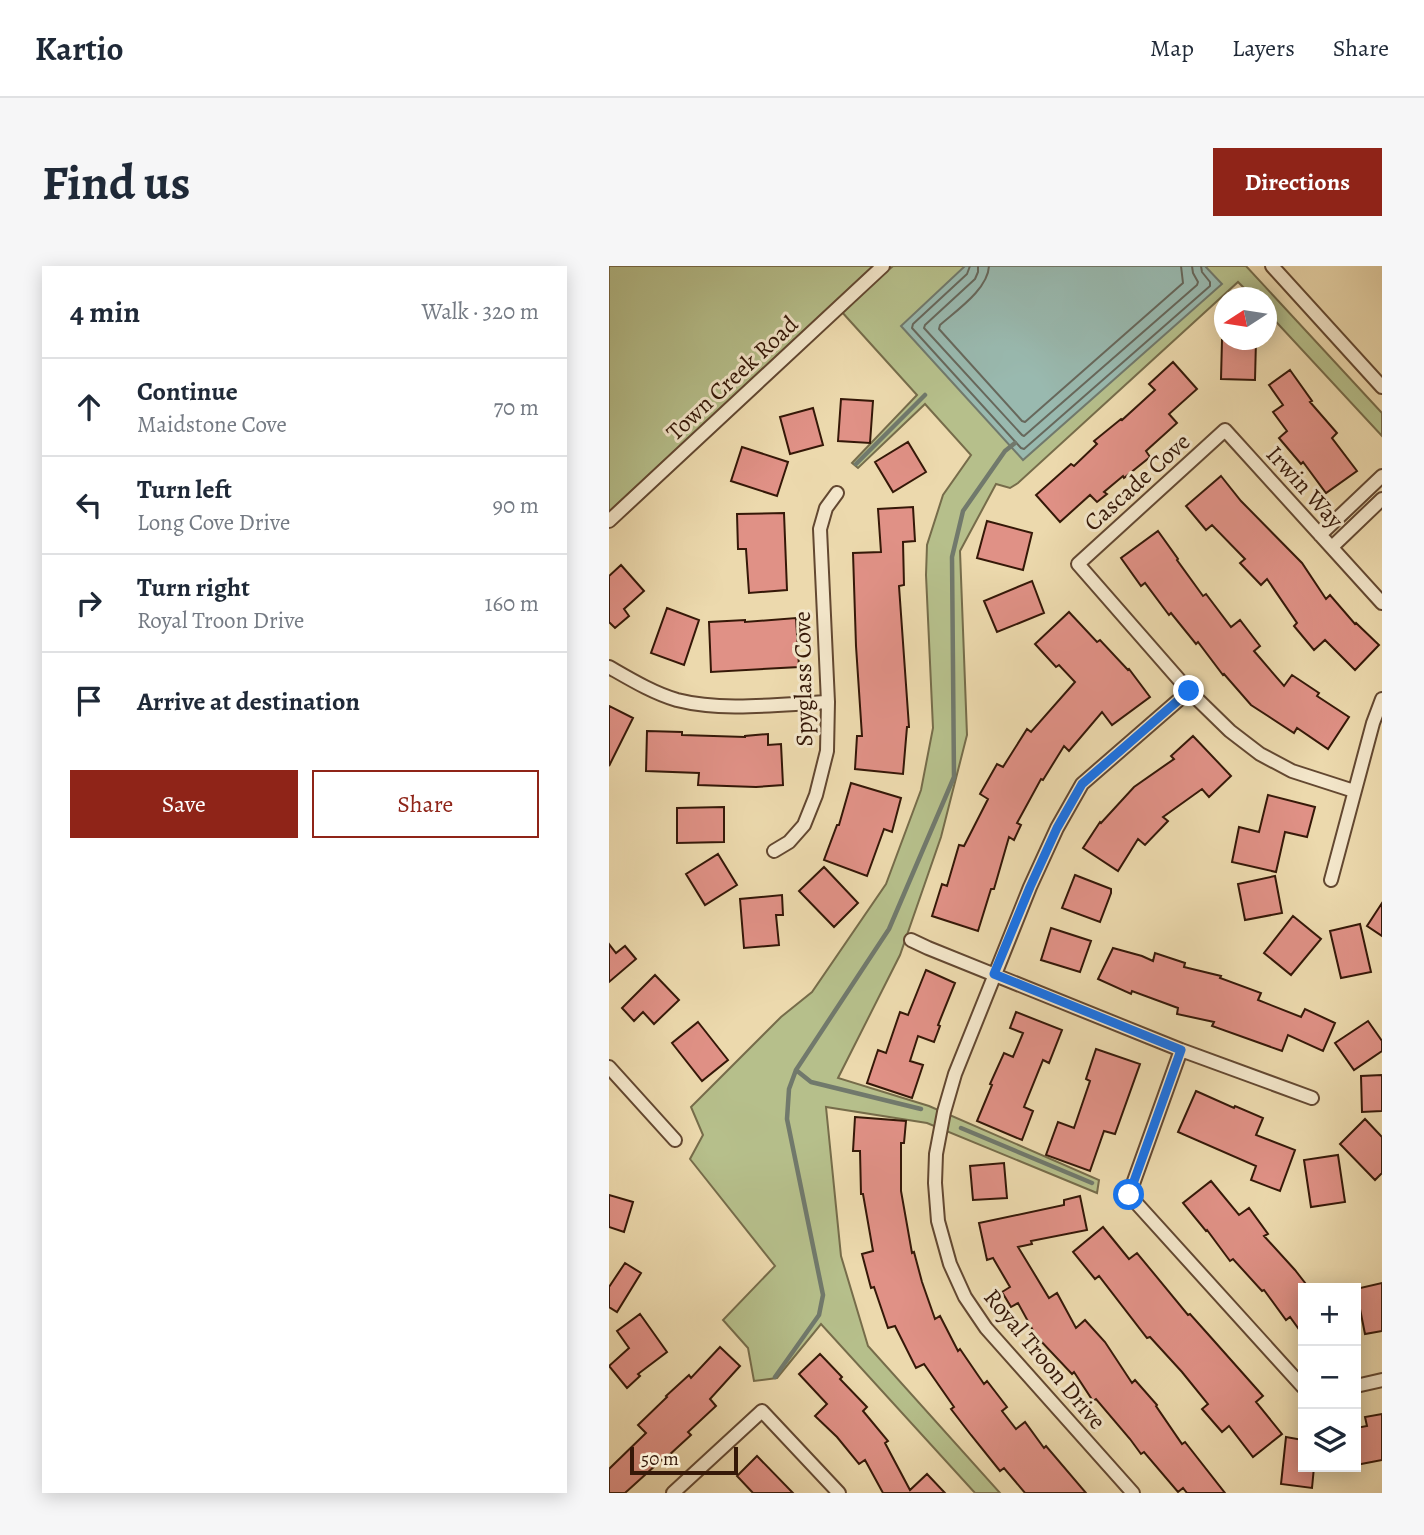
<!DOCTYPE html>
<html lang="en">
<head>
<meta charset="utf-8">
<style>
	body { margin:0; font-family:Alegreya,serif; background:#f6f6f7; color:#1f2937 }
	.controls { position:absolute; right:21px; bottom:21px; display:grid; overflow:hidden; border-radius:0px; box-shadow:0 4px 18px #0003 }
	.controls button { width:63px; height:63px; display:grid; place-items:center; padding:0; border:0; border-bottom:2px solid #e0e1e3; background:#fff; color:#1f2937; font:35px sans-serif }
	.compass { position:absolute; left:605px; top:21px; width:63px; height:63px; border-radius:50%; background:#fff; box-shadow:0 4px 18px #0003; rotate:258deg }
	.scale { position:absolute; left:21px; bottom:18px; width:108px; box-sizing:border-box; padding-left:7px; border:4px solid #351808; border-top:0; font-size:19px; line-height:24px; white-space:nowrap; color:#351808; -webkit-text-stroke:5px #f3e6ca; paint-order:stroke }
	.stop { position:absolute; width:21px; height:21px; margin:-16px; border:5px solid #1a73e8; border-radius:50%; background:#fff }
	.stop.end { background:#1a73e8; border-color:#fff; box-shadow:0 2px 7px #0008 }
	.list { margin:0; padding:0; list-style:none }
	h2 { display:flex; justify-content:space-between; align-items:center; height:91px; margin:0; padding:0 28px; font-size:30px }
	h2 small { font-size:23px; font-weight:400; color:#747a83 }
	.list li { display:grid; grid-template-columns:46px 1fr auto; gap:21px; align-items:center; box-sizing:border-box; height:98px; padding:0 28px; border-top:2px solid #e0e1e3 }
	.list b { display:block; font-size:26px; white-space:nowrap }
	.list p { margin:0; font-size:23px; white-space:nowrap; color:#747a83 }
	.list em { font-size:23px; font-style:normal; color:#747a83 }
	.actions { display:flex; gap:14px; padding:21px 28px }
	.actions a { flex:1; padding:16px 0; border:2px solid #8f2418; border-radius:0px; text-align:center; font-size:24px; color:#8f2418 }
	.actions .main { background:#8f2418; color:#fff }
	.icon { flex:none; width:38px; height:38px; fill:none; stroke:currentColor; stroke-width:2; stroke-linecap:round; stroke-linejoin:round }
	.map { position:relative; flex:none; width:773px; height:1227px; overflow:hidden; border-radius:0px }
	header { display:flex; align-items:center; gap:42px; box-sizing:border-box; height:98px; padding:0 35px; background:#fff; border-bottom:2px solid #e0e1e3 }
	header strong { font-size:33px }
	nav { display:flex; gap:38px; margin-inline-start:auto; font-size:24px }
	.intro { display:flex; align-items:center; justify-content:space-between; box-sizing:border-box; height:168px; padding:0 42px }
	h1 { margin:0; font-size:49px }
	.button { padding:18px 32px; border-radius:0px; background:#8f2418; color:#fff; font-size:24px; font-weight:700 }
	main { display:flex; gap:42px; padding:0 42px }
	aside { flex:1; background:#fff; border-radius:0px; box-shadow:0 4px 18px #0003 }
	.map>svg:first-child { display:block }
</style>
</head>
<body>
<header>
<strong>Kartio</strong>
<nav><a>Map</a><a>Layers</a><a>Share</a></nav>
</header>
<div class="intro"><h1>Find us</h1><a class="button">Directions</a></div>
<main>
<aside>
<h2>4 min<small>Walk · 320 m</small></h2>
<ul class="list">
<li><svg class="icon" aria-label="ahead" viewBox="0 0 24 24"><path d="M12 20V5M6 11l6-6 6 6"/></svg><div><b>Continue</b><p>Maidstone Cove</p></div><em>70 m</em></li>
<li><svg class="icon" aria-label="left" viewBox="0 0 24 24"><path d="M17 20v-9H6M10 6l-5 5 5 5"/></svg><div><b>Turn left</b><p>Long Cove Drive</p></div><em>90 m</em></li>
<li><svg class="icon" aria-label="right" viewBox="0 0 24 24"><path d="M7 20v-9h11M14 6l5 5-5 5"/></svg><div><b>Turn right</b><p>Royal Troon Drive</p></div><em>160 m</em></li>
<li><svg class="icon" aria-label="arrive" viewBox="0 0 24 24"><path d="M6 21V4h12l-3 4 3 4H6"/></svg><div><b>Arrive at destination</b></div></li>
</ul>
<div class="actions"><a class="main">Save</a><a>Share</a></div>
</aside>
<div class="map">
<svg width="773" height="1227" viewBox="0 0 773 1227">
	<rect width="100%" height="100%" fill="#ecd9ad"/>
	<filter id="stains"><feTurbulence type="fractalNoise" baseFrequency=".00286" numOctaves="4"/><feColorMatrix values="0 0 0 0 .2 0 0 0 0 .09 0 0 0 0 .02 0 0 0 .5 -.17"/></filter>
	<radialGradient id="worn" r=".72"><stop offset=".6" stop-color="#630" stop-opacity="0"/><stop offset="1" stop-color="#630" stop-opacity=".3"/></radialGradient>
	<!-- green -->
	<path fill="#b6bf8b" stroke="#766c4a" stroke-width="2" d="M0,0H266L0,246Z
		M284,0H637L773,147V170L658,46L657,32L644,31L629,16L409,217L401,222L387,218L351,285L358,469L332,571L291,689L229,812L320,840L490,914L488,927L318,857L217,841L232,990L259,1080L391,1227H366L212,1058L168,1112L145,1115L139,1082L114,1054L166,1000L81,893L94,869L82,841L172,751L203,726L277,618L312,524L324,462L317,309L318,279L334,229L362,189L316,138L249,202L243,197L308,129L232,45Z"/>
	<!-- water -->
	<path fill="#99b9af" stroke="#71796c" stroke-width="2" d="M356,0H596L613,18L414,194L292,60Z"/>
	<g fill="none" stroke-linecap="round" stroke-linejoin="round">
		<!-- shore -->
		<path stroke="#67685c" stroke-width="2" d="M361,0L358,8L304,58L303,62L412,182L415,183L601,20V16L593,6L592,0
			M369,0V6L366,13L316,59L315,62L413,169L415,170L588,19L589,16L584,7L583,0
			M380,0C379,23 348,44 331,59L330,63L413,155L416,156L574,17L572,0"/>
		<!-- stream -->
		<path stroke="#71796c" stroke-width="4.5" d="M247,198L316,129
			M187,804L202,816L312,843
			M352,862L483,917
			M166,1111L210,1049L214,1029L178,853L180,823L187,804L280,663L345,511L343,291L354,245L396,185L406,177"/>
	</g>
	<!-- building -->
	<path fill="#e09186" stroke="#351808" stroke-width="2" d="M613,74H647L646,114L612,113Z
		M564,96L588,123L560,148L568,157L537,185L541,191L515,212L514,210L495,226L498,228L488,236L481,229L451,256L427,229L462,198L465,200L488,178L485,175L512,153L513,154L546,124L540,118Z
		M681,104L703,135L701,136L728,167L723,172L748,205L717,227L694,196L692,198L670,172L678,165L664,146L674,139L660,119Z
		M232,133L264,135L261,177L229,175Z
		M204,142L214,179L181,188L171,151Z
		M299,176L317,206L284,226L266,196Z
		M133,181L179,196L168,230L122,215Z
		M612,210L632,235L693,297L717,333L721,329L746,358L747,357L770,379L746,404L716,374L705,384L685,360L688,357L658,313L652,319L631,297L636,293L603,259L597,264L577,240Z
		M304,241L306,275L294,276L295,319L290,320L300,461H298L294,508L246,503L248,470H253L247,380L244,287L272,286L269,243Z
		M175,247L178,324L140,327L137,283H129L128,248Z
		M378,255L423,267L414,304L368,292Z
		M549,265L569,293L568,294L594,330L597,328L622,361L631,354L651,380L645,385L675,420L683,409L710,427L708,430L740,451L719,483L688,462L685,467L642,439L615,408L614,409L589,376L587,378L562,347L560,349L536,317L532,320L512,292Z
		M12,299L35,325L15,343L20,350L6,362L0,356V310Z
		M423,315L435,347L388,366L375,335Z
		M58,342L90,354L75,399L42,387Z
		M460,346L488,376L491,374L519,404L520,403L541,431L503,459L493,446L460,485L455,480L434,514L432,513L408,557L412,559L405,574L400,571L385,623H382L369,665L323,650L333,618L338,620L350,579L355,580L379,533L371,528L388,498L394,501L418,463L422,466L466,416L450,399L447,401L426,378Z
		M187,352L190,401L102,406L100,356L136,354V356Z
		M0,440L24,452L0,500Z
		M38,465L73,466V469L136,471V470L159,468V479L172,478L174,519L147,521L89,519L90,507L37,505Z
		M584,470L622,510L600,531L593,523L554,551L559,555L536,579L529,573L509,605L474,582L491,556L492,557L525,521L565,493L562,490Z
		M242,517L292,532L283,566L275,563L258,610L215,594L228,559H230Z
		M659,529L706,541L698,571L676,566L667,606L623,596L630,561L650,566Z
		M115,541V576L68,577V542Z
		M109,588L128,619L96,639L77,608Z
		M215,601L249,637L225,661L190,625Z
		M466,609L502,623V627L491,656L453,642Z
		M666,610L673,647L636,654L629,618Z
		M173,629L174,649H167L170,679L135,682L131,633Z
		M773,637V670L758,660Z
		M684,650L712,673L682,709L655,687Z
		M751,658L762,706L732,712L721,665Z
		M442,662L482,675L471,706L432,694Z
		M0,678L7,687L16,680L27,693L0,716Z
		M504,682L533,690L544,695L546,687L576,697L575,701L612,710L611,712L652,727L649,734L692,751L696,743L726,757L714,785L679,769L673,785L603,760L605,756L568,748L569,742L523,725L522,728L489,713Z
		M317,704L346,717L329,759L331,760L325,776L309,770L301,795L314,799L303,832L258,817L269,784L277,787L291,746L299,749Z
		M46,709L70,734L45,758L34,746L25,755L13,742Z
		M407,746L453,764L440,797L434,794L415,841L424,845L413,874L368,855L383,819L381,818L395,787L404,791L414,767L401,762Z
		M759,755L773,775V785L745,804L726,777Z
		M89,756L119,794L93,815L63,777Z
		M487,783L531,798L506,868L495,865L481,905L437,889L449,856L465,862L481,815L477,813Z
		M773,809V845L753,846L752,810Z
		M587,825L625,842L626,840L654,852L647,869L686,884L671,925L642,914L647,900L569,866Z
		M246,851L297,855L295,877H292V925L303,987L305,986L313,1016L326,1053L331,1050L349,1085L351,1083L375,1118L378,1115L398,1141L393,1145L407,1163L416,1156L435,1182L437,1180L477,1227H416L395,1202L391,1205L362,1169L342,1143L345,1141L315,1098L307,1102L286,1060L279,1062L265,1021L262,1022L253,988L264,985L254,928H252L251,885H244Z
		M756,853L773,871V907L766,914L731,878Z
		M729,889L736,936L702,941L695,894Z
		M395,897L398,932L364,934L361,900Z
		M602,915L630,949L640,942L659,968L655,970L686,1004L700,1022H694V1069L681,1051L677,1054L655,1024L653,1025L624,993L621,995L598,964L597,965L574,937Z
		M0,929L24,936L15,966L0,961Z
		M471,930L478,964L422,975L423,978L409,981L440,1032L448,1027L467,1062L476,1054L496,1076L523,1117L526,1114L548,1139L547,1140L573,1178L576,1176L616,1227H578L574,1222L569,1226L535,1186L532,1188L521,1173L487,1133L484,1135L465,1106L463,1108L427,1070L409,1037L402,1041L393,1026L401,1021L384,992L378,994L370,957L455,939V934Z
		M494,961L520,993L528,987L579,1049L581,1048L598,1067L654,1130L647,1136L673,1168L644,1191L620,1160L613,1166L593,1143L599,1138L573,1106L541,1071L538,1072L490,1010L486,1013L464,986Z
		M16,997L32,1007L8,1046L0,1041V1021Z
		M773,1017V1065L756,1068L747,1023Z
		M31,1048L58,1086L29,1108L31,1110L18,1122L0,1100L20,1082L8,1065Z
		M111,1081L131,1100L101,1133L107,1140L79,1166L82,1169L59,1190L58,1189L16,1227H0V1203L37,1167L29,1159L58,1131L57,1130L80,1109L82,1112Z
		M211,1088L233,1111L231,1113L258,1141L254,1145L279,1175L276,1177L301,1224L318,1208L336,1227H274L256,1194L250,1198L228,1171L206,1150L218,1138L190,1108Z
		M773,1148V1194L747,1199V1162L758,1160L756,1151Z
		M677,1171L694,1174V1201H705L703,1222L672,1218Z
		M148,1190L184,1227H144L128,1210Z"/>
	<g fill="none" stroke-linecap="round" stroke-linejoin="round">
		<defs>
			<path id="minor" d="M663,0L773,121
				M0,255L274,0
				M711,269L773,210
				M723,281L773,233
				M0,401C21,413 44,427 68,434C115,446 171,438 219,436
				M745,525L683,505L651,488L621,465L580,425L469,298L616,164L773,337
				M165,585L180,576L195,559L207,529L218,485L219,436L211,263L217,242L228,227
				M722,614L764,457L773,433
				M302,674L319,682L572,784L703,832
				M572,784L520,929L694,1121
				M0,801L66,874
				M747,1120L773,1114
				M64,1227L153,1145L230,1227
				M524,1227L377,1062L356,1031L341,998L329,955L326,917L327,888L335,846L346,808L421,621L448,562L473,518L580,425"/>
		</defs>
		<!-- minor casing -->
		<use href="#minor" stroke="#634831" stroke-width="16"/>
		<!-- minor -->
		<use href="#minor" stroke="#f3e6ca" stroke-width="12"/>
	</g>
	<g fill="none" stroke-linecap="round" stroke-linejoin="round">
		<!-- route -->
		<path stroke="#1a73e8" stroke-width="9" d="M520,929L572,784L385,708L421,621L448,562L473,518L580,425"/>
	</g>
	<g text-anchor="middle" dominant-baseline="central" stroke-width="6" stroke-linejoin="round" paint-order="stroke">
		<!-- street labels -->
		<g font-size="24" fill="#351808" stroke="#f3e6ca">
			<text transform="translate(123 112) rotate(-43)">Town Creek Road</text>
			<text transform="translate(528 216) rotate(-42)">Cascade Cove</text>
			<text transform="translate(696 221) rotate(48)">Irwin Way</text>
			<text transform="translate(194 413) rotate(-91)">Spyglass Cove</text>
			<text transform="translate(436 1093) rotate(50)">Royal Troon Drive</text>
		</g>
	</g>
	<rect width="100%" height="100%" filter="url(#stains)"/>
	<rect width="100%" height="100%" fill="url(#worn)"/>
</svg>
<div class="controls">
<button>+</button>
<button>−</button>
<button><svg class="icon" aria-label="layers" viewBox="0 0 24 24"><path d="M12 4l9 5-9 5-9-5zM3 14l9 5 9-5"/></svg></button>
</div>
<svg class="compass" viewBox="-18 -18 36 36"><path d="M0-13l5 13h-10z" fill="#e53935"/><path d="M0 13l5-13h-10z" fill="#747a83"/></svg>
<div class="scale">50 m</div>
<div class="stop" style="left:520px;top:929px"></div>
<div class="stop end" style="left:580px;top:425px"></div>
</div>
</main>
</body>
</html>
